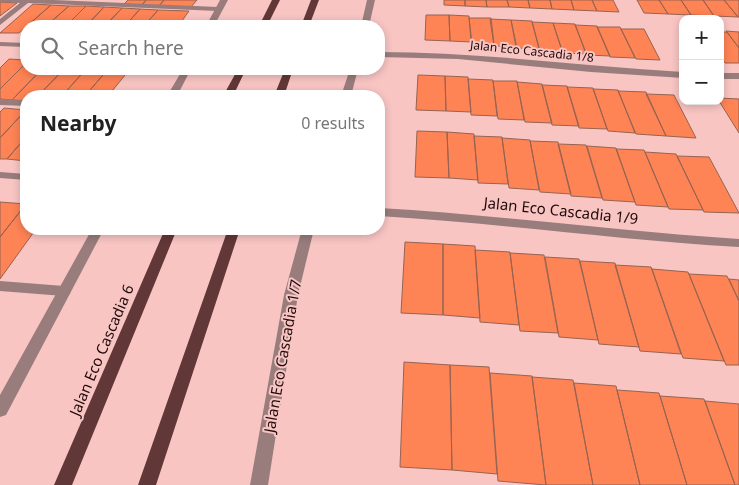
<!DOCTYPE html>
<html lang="en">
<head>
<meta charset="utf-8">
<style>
	body { margin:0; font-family:"Noto Sans",sans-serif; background:#f6f6f6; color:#222 }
	.controls { position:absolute; right:15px; top:15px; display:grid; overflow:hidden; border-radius:10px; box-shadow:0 2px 8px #0003 }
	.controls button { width:45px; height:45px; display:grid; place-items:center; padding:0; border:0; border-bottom:1px solid #e0e0e0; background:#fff; color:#222; font:25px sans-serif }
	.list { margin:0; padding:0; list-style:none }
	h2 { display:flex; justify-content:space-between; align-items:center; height:65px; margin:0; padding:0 20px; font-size:21px }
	h2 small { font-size:16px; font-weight:400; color:#767676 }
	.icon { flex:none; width:28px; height:28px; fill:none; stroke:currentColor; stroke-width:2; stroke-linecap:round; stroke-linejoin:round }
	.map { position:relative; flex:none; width:739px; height:485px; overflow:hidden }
	.search { position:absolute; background:#fff; box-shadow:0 2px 8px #0003; left:20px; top:20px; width:365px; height:55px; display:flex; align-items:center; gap:12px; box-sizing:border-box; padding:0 18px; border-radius:20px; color:#767676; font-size:19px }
	.panel { position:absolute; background:#fff; box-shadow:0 2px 8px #0003; left:20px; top:90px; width:365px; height:145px; border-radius:20px }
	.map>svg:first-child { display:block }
</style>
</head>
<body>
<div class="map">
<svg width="739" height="485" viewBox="0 0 739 485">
	<rect width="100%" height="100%" fill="#f8c5c3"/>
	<!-- building -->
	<path fill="#fe8355" stroke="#976351" d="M128,0H146L142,5L124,4Z
		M146,0H164L159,6L142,5Z
		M164,0H197L191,7L159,6Z
		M444,0H465V6L444,5Z
		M465,0H486L487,7L465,6Z
		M486,0H507L509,7H487Z
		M507,0H528L530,8L509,7Z
		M528,0H550L552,9L530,8Z
		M550,0H571L574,10L552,9Z
		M571,0H592L597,11L574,10Z
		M592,0H613L619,12L597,11Z
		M637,0H659L668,14L644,13Z
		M659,0H681L691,15L668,14Z
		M681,0H703L714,16L691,15Z
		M703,0H724L738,17L714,16Z
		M724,0H739V17H738Z
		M0,2L17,3L0,16Z
		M33,4L51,5L19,33H0Z
		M51,5L69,6L46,26H27Z
		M69,6H86L66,26H46Z
		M86,6L104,7L86,26H66Z
		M104,7L122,8L105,26H86Z
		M122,8L140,9L125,26H105Z
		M140,9L158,10L144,26H125Z
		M158,10L189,11L179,25L144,26Z
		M426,15H449L450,41L425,40Z
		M449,15L469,16L471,42L450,41Z
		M469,18H491L494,44L472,43Z
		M490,19L511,20L516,47L494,46Z
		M511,20L532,21L539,49L517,48Z
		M532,22L553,23L562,51H540Z
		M553,23L575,24L586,54L563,53Z
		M575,25L597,26L610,56L587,55Z
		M597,27H620L635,58L610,57Z
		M621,29H644L660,60L636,59Z
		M726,31L739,32V48L727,32Z
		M720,32H727L739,48V63H725L720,56Z
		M9,59L26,60V63L0,89V68Z
		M26,63V69H42L12,100L0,99V89Z
		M42,69H64L38,96H26V101L12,100Z
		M64,69H86L62,96H38Z
		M86,69H108L85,96H62Z
		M108,69H130L108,96H85Z
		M418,75L445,76L446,111L416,110Z
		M445,76L468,77L471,112L446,111Z
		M468,79L493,80L497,116L471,115Z
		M493,81H517L524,120L498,119Z
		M517,82L542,84L552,123L525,122Z
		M542,85L567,86L579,126L552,125Z
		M567,87L593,88L607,129L579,128Z
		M593,89L618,90L635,133L608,131Z
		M618,91L646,92L666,136L636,134Z
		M646,94L674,95L696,138L666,136Z
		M720,98L739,99V133L719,101Z
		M4,108L26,110L0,138V112Z
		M26,110V137L7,159H0V138Z
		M417,131L447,132L449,178L415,177Z
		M447,132L474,134L478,180L449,178Z
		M474,136L502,137L508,184L478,183Z
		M26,137V161L7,159Z
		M502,138L530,140L539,190L509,188Z
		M530,141L558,142L571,194L540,192Z
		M558,144L586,145L602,198L571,196Z
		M587,146L616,148L635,202L603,200Z
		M616,149L644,150L668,207L636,205Z
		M645,152L676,154L703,210L669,209Z
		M677,156L709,157L739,213L704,212Z
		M0,202L26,204L0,237Z
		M26,204V229H36L0,279V237Z
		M405,242L443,244V315L401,313Z
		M443,244L475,246L480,318L443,315Z
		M475,250L510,252L519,325L480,322Z
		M510,253L544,255L558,333L520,331Z
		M545,257L579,259L598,340L559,337Z
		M580,261L615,263L639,347L599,344Z
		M615,265L651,267L681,354L640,351Z
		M652,269L688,272L724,361L683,358Z
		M689,274L727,276L739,301V365H726Z
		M729,279L739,280V301Z
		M404,362L450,365L452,470L400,467Z
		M450,365L489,367L497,474L452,470Z
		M490,373L532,376L546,485L498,481Z
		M532,377L573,380L593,485H546Z
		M574,383L616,386L640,485H593Z
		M617,390L659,393L687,485H640Z
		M660,396L704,399L735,485H687Z
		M705,401L739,404V485H735Z"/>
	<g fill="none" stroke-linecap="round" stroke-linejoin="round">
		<!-- lane -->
		<path fill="#987d7c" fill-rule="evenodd" d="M0,0H54L218,7L222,9L218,11L28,3L0,25V19L20,3L0,2Z
			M0,99L26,100V106L0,105Z
			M0,281L64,286L69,287L71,291L69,295L64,296L0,291Z"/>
		<!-- street -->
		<path fill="#987d7c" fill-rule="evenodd" d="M220,0H228L214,26H206Z
			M367,0H375L369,26H361Z
			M0,42L26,43V47L0,46Z
			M379,52C480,52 581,66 683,72V78L591,72L458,59L379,57Z
			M183,69H191L177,96H167Z
			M350,69H358L351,96H341Z
			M720,73H739V79H720Z
			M0,172L26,174V180L0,178Z
			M379,208C499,215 619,231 739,239V247C619,240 499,223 379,216Z
			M92,229H104L6,415L0,417V395Z
			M302,229H314L298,295L268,485H250L284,295Z"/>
		<!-- primary -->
		<path fill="#623737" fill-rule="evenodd" d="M272,0H280L267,26H259Z
			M311,0H319L309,26H301Z
			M238,69H246L233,96H223Z
			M285,69H293L284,96H274Z
			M165,229H177L72,485H54Z
			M228,229H240L156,485H138Z"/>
	</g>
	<g text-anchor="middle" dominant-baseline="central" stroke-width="4" stroke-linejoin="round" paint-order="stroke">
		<!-- far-street labels -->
		<g font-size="12" fill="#200b0b" stroke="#f8c5c3">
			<text transform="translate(532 51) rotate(6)">Jalan Eco Cascadia 1/8</text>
		</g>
		<!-- street labels -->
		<g font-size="15" fill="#200b0b" stroke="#f8c5c3">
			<text transform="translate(561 210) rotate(6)">Jalan Eco Cascadia 1/9</text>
			<text transform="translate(101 350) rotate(-67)">Jalan Eco Cascadia 6</text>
			<text transform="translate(282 356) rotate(-80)">Jalan Eco Cascadia 1/7</text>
		</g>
	</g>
</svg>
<div class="controls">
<button>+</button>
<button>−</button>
</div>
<div class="search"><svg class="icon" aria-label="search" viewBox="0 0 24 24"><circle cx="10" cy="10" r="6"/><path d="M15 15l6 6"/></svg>Search here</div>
<section class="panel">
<h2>Nearby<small>0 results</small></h2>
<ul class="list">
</ul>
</section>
</div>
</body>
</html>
